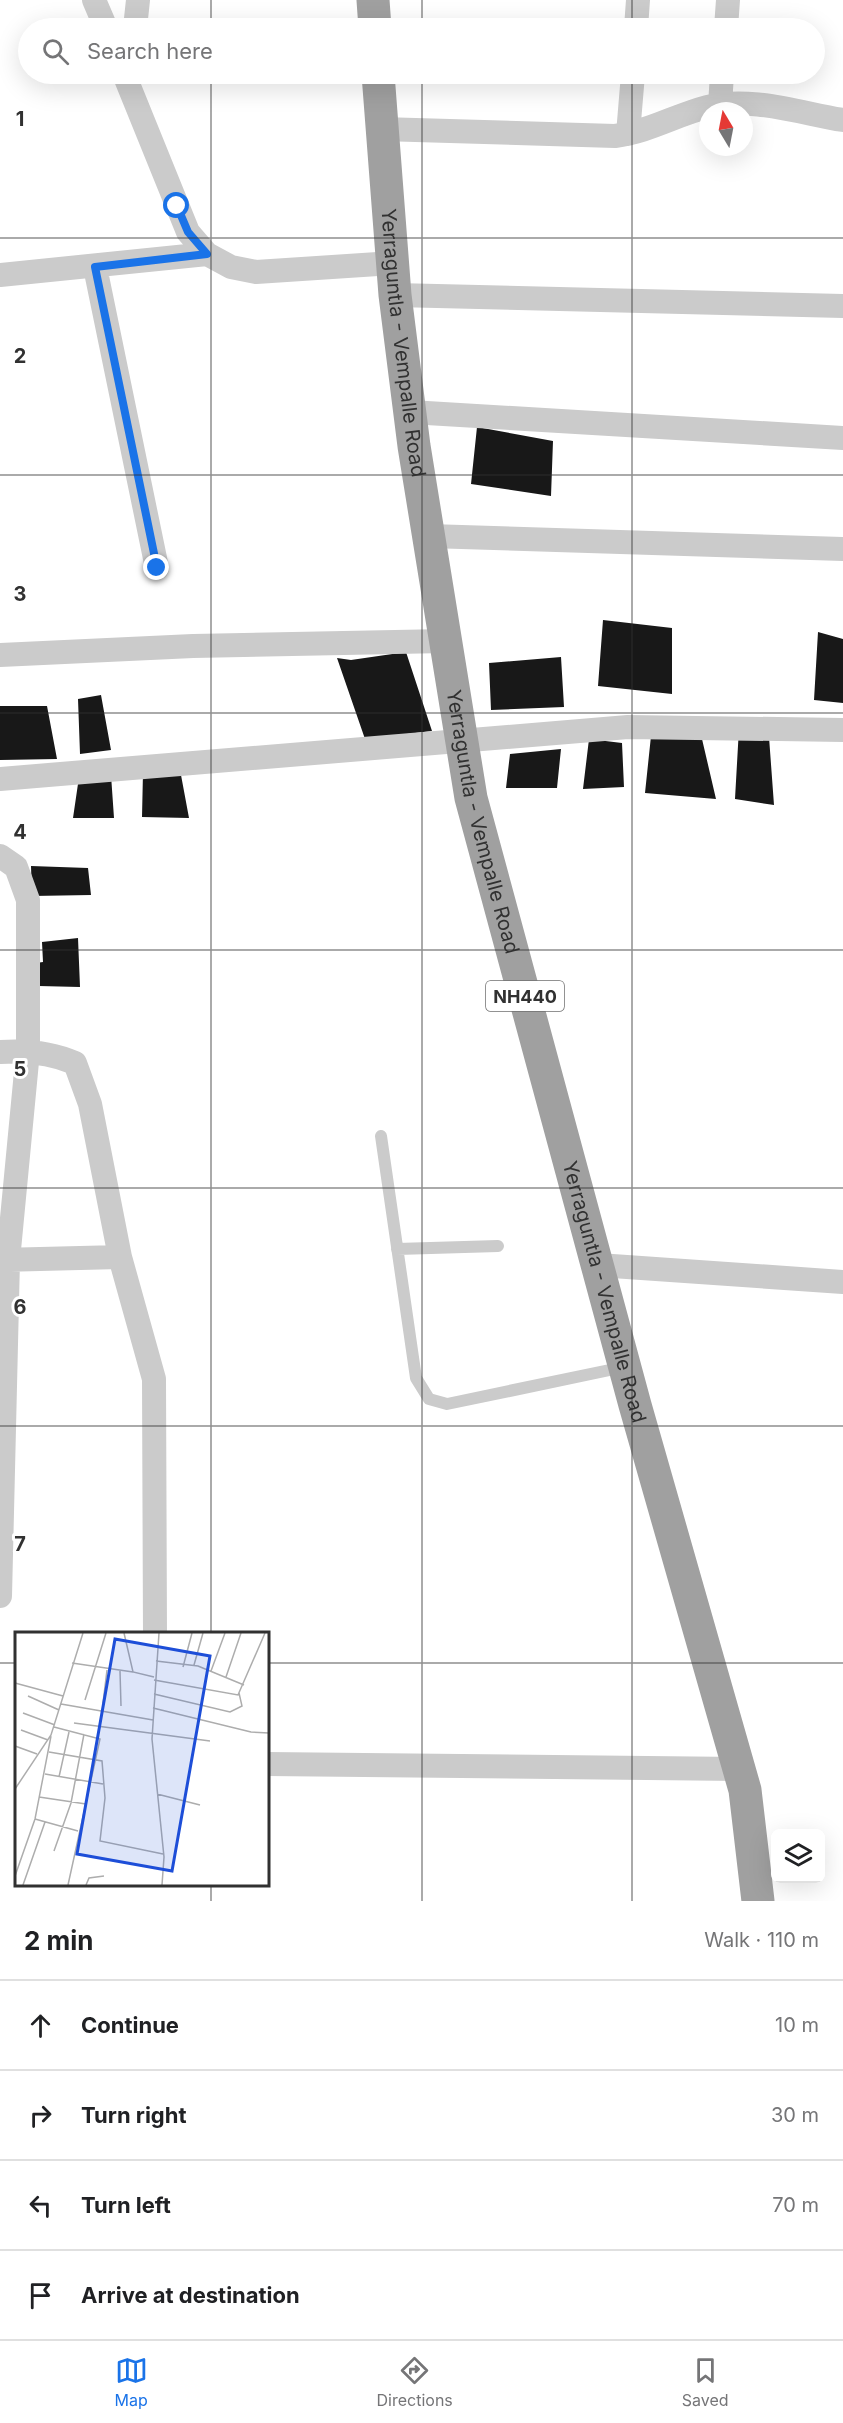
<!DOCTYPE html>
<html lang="en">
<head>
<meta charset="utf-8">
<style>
	body { margin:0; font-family:Inter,sans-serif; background:#f2f2f2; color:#202124 }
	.controls { position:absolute; right:18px; bottom:18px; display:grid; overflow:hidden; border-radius:9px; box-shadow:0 6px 24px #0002 }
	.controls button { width:54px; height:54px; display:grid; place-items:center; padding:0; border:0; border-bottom:2px solid #e0e0e0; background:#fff; color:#202124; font:30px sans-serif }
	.compass { position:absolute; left:699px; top:102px; width:54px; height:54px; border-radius:50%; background:#fff; box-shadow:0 6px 24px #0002; rotate:350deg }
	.stop { position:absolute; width:18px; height:18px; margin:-14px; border:4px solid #1a73e8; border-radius:50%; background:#fff }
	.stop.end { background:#1a73e8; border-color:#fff; box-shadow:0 2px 6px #0008 }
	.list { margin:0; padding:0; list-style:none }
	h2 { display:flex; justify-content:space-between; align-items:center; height:78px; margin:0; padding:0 24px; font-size:26px }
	h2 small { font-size:20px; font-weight:400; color:#757577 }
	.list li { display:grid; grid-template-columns:39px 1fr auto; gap:18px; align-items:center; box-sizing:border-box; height:90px; padding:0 24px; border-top:2px solid #e0e0e0 }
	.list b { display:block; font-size:22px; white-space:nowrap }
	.list em { font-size:20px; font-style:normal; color:#757577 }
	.icon { flex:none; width:33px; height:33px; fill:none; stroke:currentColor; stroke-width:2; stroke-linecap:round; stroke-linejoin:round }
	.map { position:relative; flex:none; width:843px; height:1901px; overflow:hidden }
	.search { position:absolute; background:#fff; box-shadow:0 6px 24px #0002; left:18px; right:18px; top:18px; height:66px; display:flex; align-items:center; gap:15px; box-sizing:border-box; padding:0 21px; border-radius:33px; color:#757577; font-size:22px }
	.sheet { height:438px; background:#fff }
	nav { display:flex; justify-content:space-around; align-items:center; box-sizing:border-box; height:84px; border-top:2px solid #e0e0e0; background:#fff; font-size:16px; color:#757577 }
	nav a { display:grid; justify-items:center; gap:3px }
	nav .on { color:#1a73e8 }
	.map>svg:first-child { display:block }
</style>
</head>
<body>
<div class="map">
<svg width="843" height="1901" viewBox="0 0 843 1901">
	<rect width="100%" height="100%" fill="#fff"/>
	<!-- building -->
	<path fill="#181818" d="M477,427L553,441L551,496L471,484Z
		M603,620L672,628V694L598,686Z
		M818,632L843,639V703L814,700Z
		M406,652L432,731L365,739L337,658L351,660Z
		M561,657L564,707L491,710L489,663Z
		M101,695L111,750L80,754L78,699Z
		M0,706H47L57,759L0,760Z
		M739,728L769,737L774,805L735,799Z
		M651,736L702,739L716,799L645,793Z
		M589,739L622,743L624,787L583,789Z
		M561,749L557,788H506L510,754Z
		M143,772L181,775L189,818L142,817Z
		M111,775L114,818H73L79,777Z
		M31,866L88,868L91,895L32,896Z
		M78,938L80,987L39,986L36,963L43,962L42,942Z"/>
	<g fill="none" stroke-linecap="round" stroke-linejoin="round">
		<!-- service -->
		<path stroke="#cbcbcb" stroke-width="12" d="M381,1136L416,1378L429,1399L447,1404L624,1367
			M397,1249L498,1246"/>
		<!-- minor -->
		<path stroke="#cbcbcb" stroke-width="24" d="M94,0L106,28
			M135,28L138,0
			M636,28L638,0
			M726,28L728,0
			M124,74L188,232L207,254L231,267L256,272L393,263
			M720,105L722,74
			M381,129L615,136C648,132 676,115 707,107C750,96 800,113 843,120
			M628,134L633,74
			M95,267L157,568
			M0,275L207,254
			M395,295L843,306
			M410,412L843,438
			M429,536L843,549
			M0,655L193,646L446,641
			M0,779L628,727L843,730
			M0,856L16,867L28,900V1051L8,1260L0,1596
			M0,1052C26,1050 50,1052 75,1063L90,1104L120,1257L154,1379L155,1634
			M0,1260L120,1257
			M598,1265L843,1282
			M267,1764L740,1769"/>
		<!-- trunk -->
		<g stroke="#a0a0a0" stroke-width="33">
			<path d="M373,0L375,28"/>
			<path id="s1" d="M378,74L395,295L414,446L471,798L635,1405L745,1790L758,1901"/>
		</g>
	</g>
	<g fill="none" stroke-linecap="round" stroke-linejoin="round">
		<!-- route -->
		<path stroke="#1a73e8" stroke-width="8" d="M157,568L95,267L207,254L188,232L177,206"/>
	</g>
	<!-- grid -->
	<path fill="none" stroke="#313131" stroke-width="1.5" stroke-opacity="0.55" d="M211,0V28M422,0V28M632,0V28M211,74V1634M422,74V1901M632,74V1901M0,238H843M0,475H843M0,713H843M0,950H843M0,1188H843M0,1426H843M0,1663H16M267,1663H843M211,1884V1901"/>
	<g text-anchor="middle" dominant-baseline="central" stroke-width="6" stroke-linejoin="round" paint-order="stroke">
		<!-- shield labels -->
		<rect fill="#fff" stroke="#6f6f6f" stroke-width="1.5" x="486" y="981" width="78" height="30" rx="4.5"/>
		<g font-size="18" font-weight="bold" fill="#313131">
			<text x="525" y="996">NH440</text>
		</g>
		<!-- street labels -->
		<g font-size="20" fill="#313131" stroke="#fff">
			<text stroke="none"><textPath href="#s1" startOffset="270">Yerraguntla - Vempalle Road</textPath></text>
			<text stroke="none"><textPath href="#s1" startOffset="756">Yerraguntla - Vempalle Road</textPath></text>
			<text stroke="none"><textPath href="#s1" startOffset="1242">Yerraguntla - Vempalle Road</textPath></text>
		</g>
	</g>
	<!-- overview -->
	<g transform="translate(15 1632)">
		<rect width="254" height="254" fill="#fff"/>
		<path fill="none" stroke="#adadad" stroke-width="1.5" d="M109,1L118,40L139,45M144,1L137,107L149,225L147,253M141,29L183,34L229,53M57,31L118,40M179,33L188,1M168,35L177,1M105,39L106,74M196,39L210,1M211,45L226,1M139,48L223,63L250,1M0,51L48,64M139,62L215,80L227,74L224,61M13,64L44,78M70,68L91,1M88,71L92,38M46,72L138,88M138,76L236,100L254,101M8,81L40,93M59,91L195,109M39,95L85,107L53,253M6,98L33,108M0,114L22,122M34,120L87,129L90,166L85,209L148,222M30,142L88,152M44,145L54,100M0,157L36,103L68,1M142,162L185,173M24,165L71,172M20,187L63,199M39,219L56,171L69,102M0,244L20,187L36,104M8,253L30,190M71,253L74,246L89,244"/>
		<path fill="#1d4ed8" fill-opacity="0.15" stroke="#1d4ed8" stroke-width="3" d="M100,7L195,24L157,239L62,222Z"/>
		<rect width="254" height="254" fill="none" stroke="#313131" stroke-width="3"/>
	</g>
	<g font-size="20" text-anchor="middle" font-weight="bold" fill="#313131" stroke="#fff" stroke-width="6" stroke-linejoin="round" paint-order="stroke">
		<text x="20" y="126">1</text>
		<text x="20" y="363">2</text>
		<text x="20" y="601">3</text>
		<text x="20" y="839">4</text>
		<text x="20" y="1076">5</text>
		<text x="20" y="1314">6</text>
		<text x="20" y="1551">7</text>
	</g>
</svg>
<div class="controls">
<button><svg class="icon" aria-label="layers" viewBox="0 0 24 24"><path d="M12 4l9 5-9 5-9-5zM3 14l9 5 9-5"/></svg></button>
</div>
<svg class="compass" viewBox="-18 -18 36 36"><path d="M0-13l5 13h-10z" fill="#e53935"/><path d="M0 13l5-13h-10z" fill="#757577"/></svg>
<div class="stop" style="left:177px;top:206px"></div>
<div class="stop end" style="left:157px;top:568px"></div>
<div class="search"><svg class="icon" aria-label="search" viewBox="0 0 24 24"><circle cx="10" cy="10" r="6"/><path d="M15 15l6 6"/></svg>Search here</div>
</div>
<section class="sheet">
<h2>2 min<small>Walk · 110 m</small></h2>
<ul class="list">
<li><svg class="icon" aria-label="ahead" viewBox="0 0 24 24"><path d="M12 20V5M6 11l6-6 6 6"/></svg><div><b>Continue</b></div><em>10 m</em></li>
<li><svg class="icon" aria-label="right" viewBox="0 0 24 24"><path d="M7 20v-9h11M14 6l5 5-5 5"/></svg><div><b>Turn right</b></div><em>30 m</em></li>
<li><svg class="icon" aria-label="left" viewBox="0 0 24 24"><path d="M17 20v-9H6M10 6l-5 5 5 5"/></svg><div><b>Turn left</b></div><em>70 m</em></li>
<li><svg class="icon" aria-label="arrive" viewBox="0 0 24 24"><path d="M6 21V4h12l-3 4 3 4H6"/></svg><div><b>Arrive at destination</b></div></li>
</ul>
</section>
<nav>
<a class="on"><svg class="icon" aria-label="map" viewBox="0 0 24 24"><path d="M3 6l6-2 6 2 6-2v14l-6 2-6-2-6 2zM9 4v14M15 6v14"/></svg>Map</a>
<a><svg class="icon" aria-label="directions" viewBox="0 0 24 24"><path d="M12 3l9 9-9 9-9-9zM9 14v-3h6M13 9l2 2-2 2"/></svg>Directions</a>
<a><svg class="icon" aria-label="saved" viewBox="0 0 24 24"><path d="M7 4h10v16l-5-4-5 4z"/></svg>Saved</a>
</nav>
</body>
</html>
